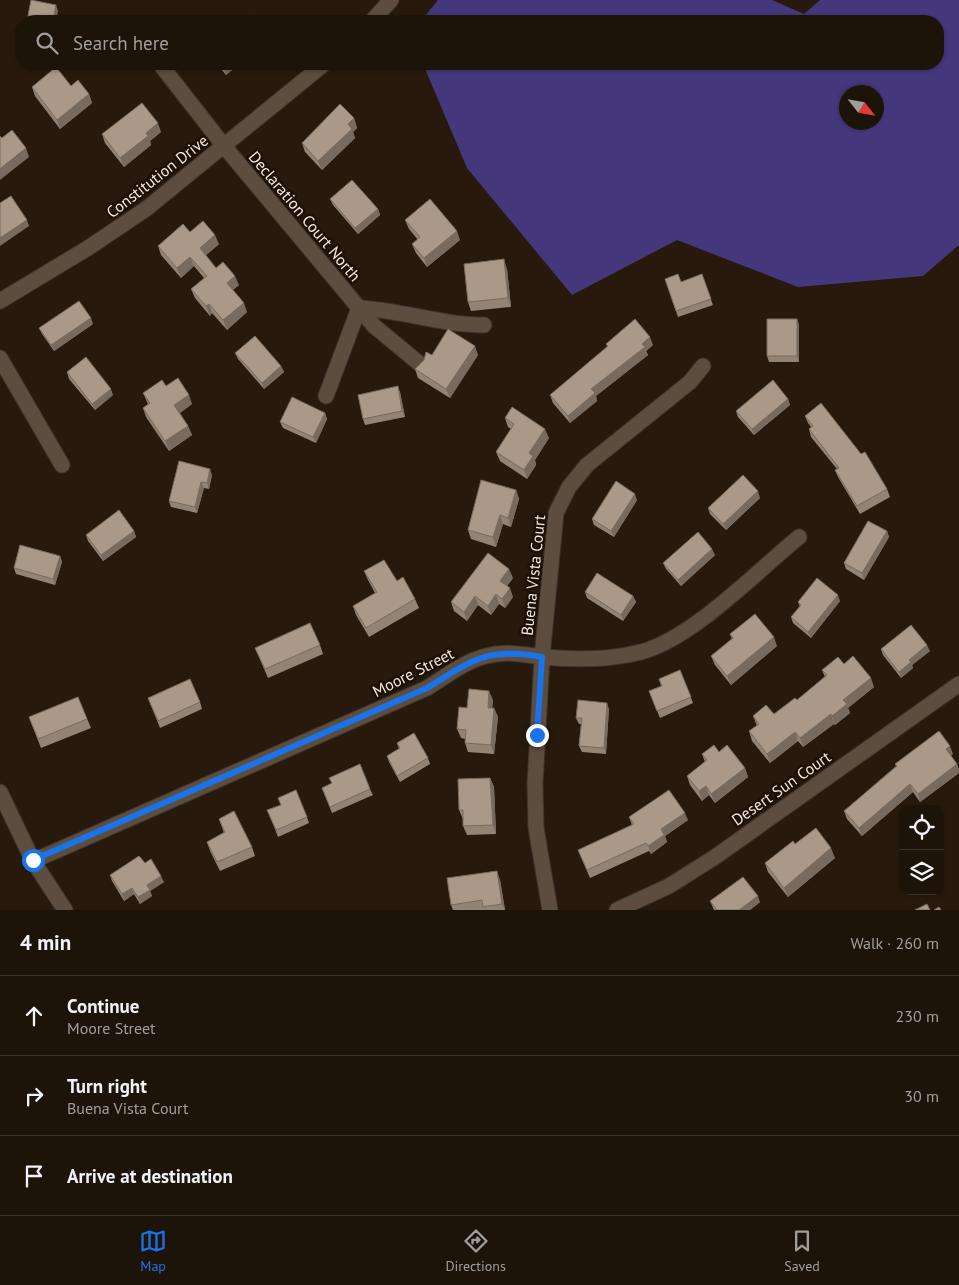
<!DOCTYPE html>
<html lang="en">
<head>
<meta charset="utf-8">
<style>
	body { margin:0; font-family:"PT Sans",sans-serif; background:#251d12; color:#f1f3f6 }
	.controls { position:absolute; right:15px; bottom:15px; display:grid; overflow:hidden; border-radius:10px; box-shadow:0 1px 4px #0004 }
	.controls button { width:45px; height:45px; display:grid; place-items:center; padding:0; border:0; border-bottom:1px solid #3b332a; background:#1d1409; color:#f1f3f6; font:25px sans-serif }
	.compass { position:absolute; left:839px; top:85px; width:45px; height:45px; border-radius:50%; background:#1d1409; box-shadow:0 1px 4px #0004; rotate:121deg }
	.stop { position:absolute; width:15px; height:15px; margin:-11px; border:4px solid #1a73e8; border-radius:50%; background:#fff }
	.stop.end { background:#1a73e8; border-color:#fff; box-shadow:0 1px 5px #0008 }
	.list { margin:0; padding:0; list-style:none }
	h2 { display:flex; justify-content:space-between; align-items:center; height:65px; margin:0; padding:0 20px; font-size:21px }
	h2 small { font-size:16px; font-weight:400; color:#a09e9c }
	.list li { display:grid; grid-template-columns:32px 1fr auto; gap:15px; align-items:center; box-sizing:border-box; height:80px; padding:0 20px; border-top:1px solid #3b332a }
	.list b { display:block; font-size:19px; white-space:nowrap }
	.list p { margin:0; font-size:16px; white-space:nowrap; color:#a09e9c }
	.list em { font-size:16px; font-style:normal; color:#a09e9c }
	.icon { flex:none; width:28px; height:28px; fill:none; stroke:currentColor; stroke-width:2; stroke-linecap:round; stroke-linejoin:round }
	.map { position:relative; flex:none; width:959px; height:910px; overflow:hidden }
	.search { position:absolute; background:#1d1409; box-shadow:0 1px 4px #0004; left:15px; right:15px; top:15px; height:55px; display:flex; align-items:center; gap:12px; box-sizing:border-box; padding:0 18px; border-radius:20px; color:#a09e9c; font-size:19px }
	.sheet { height:305px; background:#1d1409 }
	nav { display:flex; justify-content:space-around; align-items:center; box-sizing:border-box; height:70px; border-top:1px solid #3b332a; background:#1d1409; font-size:14px; color:#a09e9c }
	nav a { display:grid; justify-items:center; gap:2px }
	nav .on { color:#1a73e8 }
	.map>svg:first-child { display:block }
</style>
</head>
<body>
<div class="map">
<svg width="959" height="910" viewBox="0 0 959 910">
	<rect width="100%" height="100%" fill="#271a0c"/>
	<!-- forest -->
	<path fill="#45377b" fill-rule="evenodd" d="M438,0H772L804,14L820,0H959V245L923,276L798,287L677,240L572,295L467,168L423,64H938V21H421ZM846,92H876V122H846Z"/>
	<g fill="none" stroke-linecap="round" stroke-linejoin="round">
		<defs>
			<path id="minor" d="M372,21L391,0
				M160,64L224,146L374,326L420,364
				M0,301L88,248L146,209L324,64
				M359,308C401,310 442,325 484,325
				M0,358L62,465
				M326,396L359,308
				M0,792L33,861L65,910
				M33,861L427,688C445,677 465,661 486,656C507,650 523,655 543,657C575,660 610,660 641,652C693,638 756,572 799,537
				M550,910L536,828L535,784L542,657L556,513L569,487L587,465L690,382L703,366
				M617,910L669,886L715,857L959,684"/>
		</defs>
		<!-- minor casing -->
		<use href="#minor" stroke="#3d332d" stroke-width="17"/>
		<!-- minor -->
		<use href="#minor" stroke="#5c4d3e" stroke-width="15"/>
	</g>
	<!-- wall -->
	<path fill="#928375" d="M217,64H245L240,68L238,65L226,75Z
		M71,86L89,94L92,103L60,129L35,96L32,87Z
		M354,118L357,128L353,132L355,138L322,170L305,152L302,143Z
		M161,132L150,141L151,145L124,167L105,143L102,134Z
		M330,199L378,209L380,215L358,234L333,205Z
		M405,220L460,240L427,267L416,253L412,244L418,240L409,229Z
		M190,232L219,244L206,255L216,268L239,285L233,290L247,312L227,330L212,313L210,316L195,298L191,289L204,278L194,266L181,278L161,255L158,246Z
		M507,269L511,307L471,311L468,302Z
		M702,274L713,305L678,317L665,279L681,282Z
		M797,319L799,325V362H769L767,356Z
		M93,324L54,351L42,334L39,328Z
		M606,344L653,345L646,351L648,355L596,396L597,401L570,423L553,403L550,395L607,347Z
		M235,353L281,366L284,372L264,389L238,359Z
		M432,355H478L450,398L418,378L415,369Z
		M67,372L113,395L95,410L69,379Z
		M166,386L192,404L180,413L188,426L192,435L169,451L146,417L143,408L148,404L143,393Z
		M400,392L405,417L365,425L363,419Z
		M788,399L790,405L754,435L738,417L736,411Z
		M325,413L327,419L316,443L283,428L280,422Z
		M805,416L887,489L890,497L860,514L838,477L835,470L837,469L811,437L809,429L811,427L808,423Z
		M505,418L549,438L535,460L536,465L527,479L500,461L496,452L511,429L508,427Z
		M212,475L209,489L204,488L197,513L171,507L169,501Z
		M516,490L519,499L511,527L503,524L496,547L471,539L468,530Z
		M760,498L726,530L710,514L708,508Z
		M637,500L614,537L594,525L592,519Z
		M134,531L136,537L103,561L88,541L86,535Z
		M887,531L889,537L864,580L846,569L844,563Z
		M715,555L681,586L666,569L663,563Z
		M60,556L62,562L55,585L16,574L14,568Z
		M364,571L397,581L415,599L419,608L369,637L356,615L353,606L375,593L368,580Z
		M513,578L507,586L513,597L505,608L499,604L491,615L478,605L467,621L454,611L451,602Z
		M585,592L633,596L636,602L623,621L587,598Z
		M840,601L811,638L793,623L791,617L800,607L798,602Z
		M730,634L777,646L731,685L715,665L711,656L732,639Z
		M320,645L323,654L268,678L255,648Z
		M881,649L930,651L912,665L913,668L901,678L883,655Z
		M844,664L874,687L848,708L850,713L835,725L834,724L803,747L798,741L770,763L752,741L749,731L757,726L753,716L774,714L797,700L825,677L822,670Z
		M680,670L693,703L660,718L649,691L661,686L659,679Z
		M78,697L91,728L41,748L29,717Z
		M148,698L200,702L202,709L160,728Z
		M493,700L492,708H494L498,717L494,754L468,752L465,743V739L461,738L457,729L467,708Z
		M609,709L606,754L582,752L579,746L581,724H579L576,718Z
		M397,743L428,758L430,764L400,782L389,762L387,756L399,749Z
		M719,752L745,768L748,777L715,803L709,795L702,801L690,785L687,776L705,762L702,754Z
		M953,754L951,756L957,764L959,770V773L920,802L913,792L862,836L847,819L844,811L896,766L895,764Z
		M490,778L494,787L496,834L467,835L463,826V819L459,810Z
		M322,788L370,789L373,795L332,813Z
		M270,816L307,817L309,823L278,837Z
		M629,817L688,820L665,836L667,842L651,854L649,851L590,878L578,850L632,825Z
		M219,819L252,847L255,856L220,871L210,851L207,842L224,833Z
		M795,844L835,858L788,897L768,872L765,863Z
		M145,863L164,882L150,891L152,896L140,904L134,894L124,901L112,881L110,875Z
		M500,880L505,910H453L451,905Z
		M710,901L760,902L750,910H714Z"/>
	<!-- shaded-wall -->
	<path fill="#776a5f" d="M56,5L58,11L56,21H53Z
		M225,64H238V65L226,75L223,66Z
		M239,64H245L240,68Z
		M89,94L92,103L60,129L57,120Z
		M354,118L357,128L353,132L355,138L322,170L318,161L348,124Z
		M158,123L161,132L150,141L151,145L124,167L120,158L146,133Z
		M26,148L29,157L0,180V169Z
		M378,209L380,215L358,234L355,228Z
		M27,220L29,226L0,246V238Z
		M457,231L460,240L427,267L424,258Z
		M215,235L219,244L203,258L200,248Z
		M190,257L194,266L181,278L177,268Z
		M504,259L507,269L511,307L508,298Z
		M235,276L239,285L230,292L227,283Z
		M244,303L247,312L227,330L223,320Z
		M209,304L212,313L210,316L206,306Z
		M91,318L93,324L54,351L51,345Z
		M797,319L799,325V362L797,356Z
		M650,337L653,345L646,351L648,355L596,396L597,401L570,423L568,416L591,389Z
		M475,346L478,355L450,398L446,389Z
		M281,366L284,372L264,389L262,383Z
		M398,386L400,392L405,417L402,411Z
		M111,389L113,395L95,410L92,404Z
		M189,395L192,404L178,414L174,405Z
		M788,399L790,405L754,435L752,429Z
		M325,413L327,419L316,443L313,437Z
		M188,426L192,435L169,451L165,441Z
		M545,429L549,438L535,460L536,465L527,479L524,470L529,453Z
		M210,469L212,475L209,489L207,483Z
		M201,482L204,488L197,513L195,507Z
		M516,490L519,499L511,527L508,518Z
		M758,491L760,498L726,530L723,524Z
		M635,494L637,500L614,537L611,531Z
		M500,515L503,524L496,547L493,537Z
		M134,531L136,537L103,561L101,555Z
		M887,531L889,537L864,580L862,573Z
		M712,549L715,555L681,586L678,580Z
		M60,556L62,562L55,585L53,579Z
		M509,569L513,578L504,590L500,581Z
		M510,588L513,597L505,608L502,599Z
		M496,594L499,604L491,615L488,606Z
		M838,595L840,601L811,638L808,632Z
		M475,596L478,605L467,621L464,612Z
		M633,596L636,602L623,621L621,615Z
		M774,637L777,646L731,685L727,676Z
		M927,645L930,651L912,665L913,668L901,678L899,672L909,660Z
		M871,678L874,687L848,708L850,713L835,725L832,716L843,700Z
		M489,691L493,700L491,717L488,708Z
		M607,703L609,709L606,754L604,748Z
		M494,708L498,717L494,754L491,745Z
		M831,714L834,724L803,747L800,738Z
		M795,732L798,741L770,763L767,754Z
		M950,746L953,754L949,757L946,749Z
		M957,764L959,770V773L920,802L918,794Z
		M745,768L748,777L715,803L711,794Z
		M490,778L494,787L496,834L493,825Z
		M910,784L913,792L862,836L859,828Z
		M706,786L709,795L702,801L699,791Z
		M685,813L688,820L665,836L667,842L651,854L648,846L661,829Z
		M831,848L835,858L788,897L784,888Z
		M497,871L500,880L505,910L502,904Z
		M161,876L164,882L150,891L152,896L140,904L138,897L147,885Z
		M132,888L134,894L124,901L122,894Z
		M758,896L760,902L750,910H739Z"/>
	<!-- building -->
	<path fill="#aa9888" stroke="#776a5f" d="M31,0L56,5L53,21H27Z
		M250,15L255,21H242Z
		M56,67L71,86L78,80L89,94L57,120L32,87Z
		M142,103L158,123L146,133L148,136L120,158L102,134Z
		M340,104L354,118L348,124L352,129L318,161L302,143Z
		M12,130L26,148L0,169V136L2,138Z
		M352,180L378,209L355,228L330,199Z
		M11,196L27,220L0,238V203Z
		M430,199L457,231L424,258L412,244L420,237L405,220Z
		M203,221L215,235L200,248L216,268L223,262L235,276L227,283L244,303L223,320L209,304L206,306L191,289L207,276L190,257L177,268L158,246L183,224L190,232Z
		M504,259L508,298L468,302L464,264Z
		M678,274L681,282L702,274L711,299L676,311L665,279Z
		M79,301L91,318L51,345L39,328Z
		M635,319L650,337L642,344L645,347L591,389L595,393L568,416L550,395L608,346L606,344Z
		M767,319H797V356H767Z
		M448,329L475,346L446,389L415,369L424,360L426,352L432,355Z
		M255,336L281,366L262,383L235,353Z
		M86,357L111,389L92,404L67,372Z
		M178,378L189,395L174,405L188,426L165,441L143,408L150,403L143,393L162,380L166,386Z
		M773,380L788,399L752,429L736,411Z
		M398,386L402,411L363,419L358,395Z
		M292,397L325,413L313,437L280,422Z
		M821,403L861,454L865,452L887,489L857,506L835,470L839,468L809,429L813,426L805,416Z
		M512,407L545,429L529,453L533,456L524,470L496,452L514,424L505,418Z
		M179,461L210,469L207,483L201,482L195,507L169,501Z
		M743,475L758,491L723,524L708,508Z
		M481,480L516,490L508,518L500,515L493,537L468,530Z
		M616,481L635,494L611,531L592,519Z
		M119,510L134,531L101,555L86,535Z
		M868,521L887,531L862,573L844,563Z
		M698,532L712,549L678,580L663,563Z
		M20,545L60,556L53,579L14,568Z
		M488,553L509,569L500,581L510,588L502,599L496,594L488,606L475,596L464,612L451,602Z
		M384,560L397,581L403,577L415,599L366,628L353,606L377,592L364,571Z
		M597,573L633,596L621,615L585,592Z
		M817,578L838,595L808,632L791,617L801,605L798,602Z
		M755,614L774,637L727,676L711,656L733,638L730,634Z
		M310,623L320,645L265,669L255,648Z
		M911,625L927,645L909,660L911,662L899,672L881,649Z
		M853,656L871,678L843,700L847,704L832,716L831,714L800,738L795,732L767,754L749,731L759,724L753,716L766,705L774,714L795,698L797,700L827,675L822,670L838,657L844,664Z
		M680,670L691,697L657,711L649,691L662,686L659,679Z
		M190,679L200,702L158,721L148,698Z
		M469,689L489,691L488,708H494L491,745L465,743L466,730L457,729L459,707L467,708Z
		M78,697L87,719L38,739L29,717Z
		M578,700L607,703L604,748L579,746L582,718H576Z
		M939,731L950,746L946,749L957,764L918,794L910,784L859,828L844,811L897,766L895,764Z
		M414,733L428,758L397,776L387,756L400,748L397,743Z
		M714,745L719,752L727,745L745,768L711,794L706,786L699,791L687,776L707,760L702,754Z
		M360,764L370,789L330,807L322,788L332,783L329,778Z
		M490,778L493,825L463,826V810H459L458,779Z
		M296,790L307,817L276,830L267,810L281,805L278,798Z
		M669,790L685,813L661,829L664,835L648,846L646,843L587,870L578,850L634,824L629,817Z
		M234,811L252,847L217,862L207,842L225,832L219,819Z
		M816,828L831,848L784,888L765,863L793,841L795,844Z
		M139,856L145,863L151,859L161,876L147,885L150,890L138,897L132,888L122,894L110,875Z
		M497,871L502,904L483,907L482,900L451,905L447,878Z
		M743,877L758,896L739,910H717L710,901Z
		M927,904L930,910H915Z
		M939,907L941,910H934Z"/>
	<g fill="none" stroke-linecap="round" stroke-linejoin="round">
		<!-- route -->
		<path stroke="#1a73e8" stroke-width="6" d="M33,860L427,688C473,660 486,647 542,657L537,735"/>
	</g>
	<g text-anchor="middle" dominant-baseline="central" stroke-width="5" stroke-linejoin="round" paint-order="stroke">
		<!-- street labels -->
		<g font-size="16" fill="#f3e9e1" stroke="#1d1004">
			<text transform="translate(157 176) rotate(-38)">Constitution Drive</text>
			<text transform="translate(305 216) rotate(50)">Declaration Court North</text>
			<text transform="translate(533 575) rotate(-84)">Buena Vista Court</text>
			<text transform="translate(413 672) rotate(-27)">Moore Street</text>
			<text transform="translate(781 788) rotate(-35)">Desert Sun Court</text>
		</g>
	</g>
</svg>
<div class="controls">
<button><svg class="icon" aria-label="locate" viewBox="0 0 24 24"><circle cx="12" cy="12" r="6"/><path d="M12 2v4M12 18v4M2 12h4M18 12h4"/></svg></button>
<button><svg class="icon" aria-label="layers" viewBox="0 0 24 24"><path d="M12 4l9 5-9 5-9-5zM3 14l9 5 9-5"/></svg></button>
</div>
<svg class="compass" viewBox="-18 -18 36 36"><path d="M0-13l5 13h-10z" fill="#e53935"/><path d="M0 13l5-13h-10z" fill="#a09e9c"/></svg>
<div class="stop" style="left:33px;top:860px"></div>
<div class="stop end" style="left:537px;top:735px"></div>
<div class="search"><svg class="icon" aria-label="search" viewBox="0 0 24 24"><circle cx="10" cy="10" r="6"/><path d="M15 15l6 6"/></svg>Search here</div>
</div>
<section class="sheet">
<h2>4 min<small>Walk · 260 m</small></h2>
<ul class="list">
<li><svg class="icon" aria-label="ahead" viewBox="0 0 24 24"><path d="M12 20V5M6 11l6-6 6 6"/></svg><div><b>Continue</b><p>Moore Street</p></div><em>230 m</em></li>
<li><svg class="icon" aria-label="right" viewBox="0 0 24 24"><path d="M7 20v-9h11M14 6l5 5-5 5"/></svg><div><b>Turn right</b><p>Buena Vista Court</p></div><em>30 m</em></li>
<li><svg class="icon" aria-label="arrive" viewBox="0 0 24 24"><path d="M6 21V4h12l-3 4 3 4H6"/></svg><div><b>Arrive at destination</b></div></li>
</ul>
</section>
<nav>
<a class="on"><svg class="icon" aria-label="map" viewBox="0 0 24 24"><path d="M3 6l6-2 6 2 6-2v14l-6 2-6-2-6 2zM9 4v14M15 6v14"/></svg>Map</a>
<a><svg class="icon" aria-label="directions" viewBox="0 0 24 24"><path d="M12 3l9 9-9 9-9-9zM9 14v-3h6M13 9l2 2-2 2"/></svg>Directions</a>
<a><svg class="icon" aria-label="saved" viewBox="0 0 24 24"><path d="M7 4h10v16l-5-4-5 4z"/></svg>Saved</a>
</nav>
</body>
</html>
